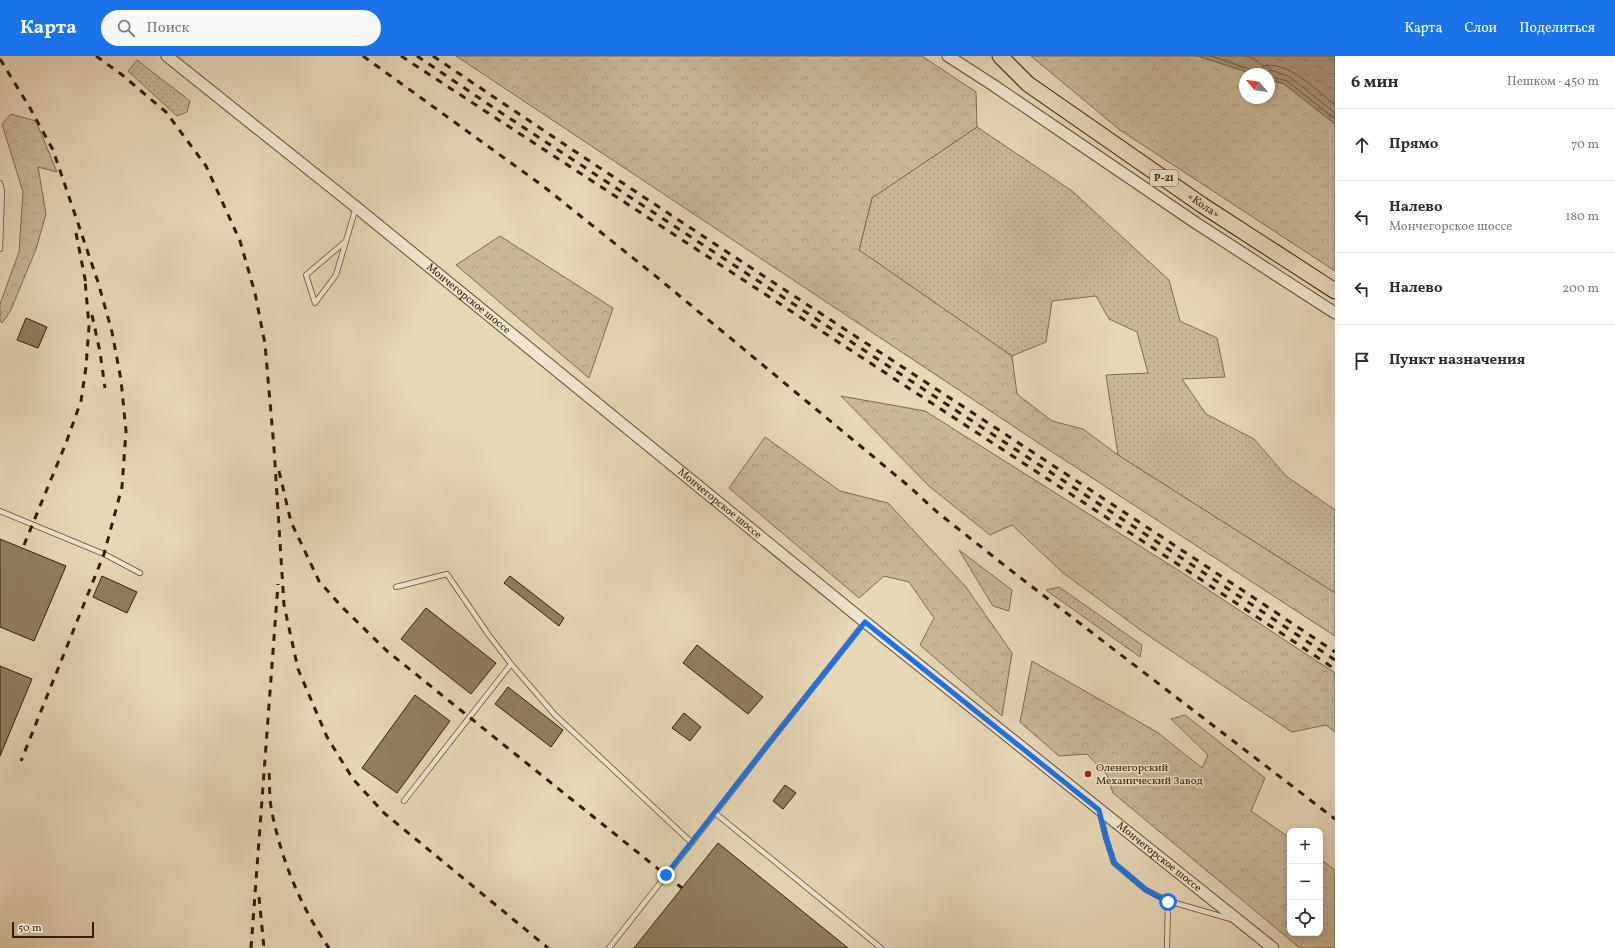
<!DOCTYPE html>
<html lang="ru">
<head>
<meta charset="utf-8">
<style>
	body { margin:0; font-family:Vollkorn,serif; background:#f7f7f7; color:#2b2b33 }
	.controls { position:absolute; right:12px; bottom:12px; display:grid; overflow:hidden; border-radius:8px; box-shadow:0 2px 6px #0003 }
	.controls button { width:36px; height:36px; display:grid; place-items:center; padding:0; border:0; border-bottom:1px solid #e1e1e2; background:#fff; color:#2b2b33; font:20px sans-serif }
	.compass { position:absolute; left:1239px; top:12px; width:36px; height:36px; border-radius:50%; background:#fff; box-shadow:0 2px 6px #0003; rotate:299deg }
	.scale { position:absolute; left:12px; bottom:10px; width:82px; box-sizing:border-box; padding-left:4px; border:2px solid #331e04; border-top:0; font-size:11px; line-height:14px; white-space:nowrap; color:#331e04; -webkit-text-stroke:3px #efe5d0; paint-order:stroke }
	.stop { position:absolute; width:12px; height:12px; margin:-9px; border:3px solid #1a73e8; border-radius:50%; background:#fff }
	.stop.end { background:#1a73e8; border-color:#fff; box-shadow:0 1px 4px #0008 }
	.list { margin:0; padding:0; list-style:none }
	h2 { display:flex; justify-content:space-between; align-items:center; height:52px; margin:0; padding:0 16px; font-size:17px }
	h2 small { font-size:13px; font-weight:400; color:#7c7c81 }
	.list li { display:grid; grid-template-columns:26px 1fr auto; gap:12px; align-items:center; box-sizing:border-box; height:72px; padding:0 16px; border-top:1px solid #e1e1e2 }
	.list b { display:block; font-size:15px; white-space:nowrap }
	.list p { margin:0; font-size:13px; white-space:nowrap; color:#7c7c81 }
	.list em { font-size:13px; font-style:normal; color:#7c7c81 }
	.icon { flex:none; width:22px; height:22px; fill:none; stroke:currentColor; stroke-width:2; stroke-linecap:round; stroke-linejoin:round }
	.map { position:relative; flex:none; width:1335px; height:892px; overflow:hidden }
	header { display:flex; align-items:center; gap:24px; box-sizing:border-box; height:56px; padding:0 20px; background:#1a73e8; color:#fff }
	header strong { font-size:19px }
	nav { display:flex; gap:22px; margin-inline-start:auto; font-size:14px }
	.search { width:280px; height:36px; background:#f7f7f7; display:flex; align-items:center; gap:10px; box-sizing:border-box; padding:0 14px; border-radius:22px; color:#7c7c81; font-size:15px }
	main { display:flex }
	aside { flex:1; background:#fff }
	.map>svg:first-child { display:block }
</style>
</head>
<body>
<header>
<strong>Карта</strong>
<div class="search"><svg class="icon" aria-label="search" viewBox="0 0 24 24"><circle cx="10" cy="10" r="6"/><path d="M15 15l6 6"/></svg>Поиск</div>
<nav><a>Карта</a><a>Слои</a><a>Поделиться</a></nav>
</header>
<main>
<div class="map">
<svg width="1335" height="892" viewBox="0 0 1335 892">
	<defs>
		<pattern id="grass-dots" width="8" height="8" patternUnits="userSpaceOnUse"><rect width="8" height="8" fill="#c8b899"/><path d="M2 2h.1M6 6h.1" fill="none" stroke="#ac9e82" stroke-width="1.8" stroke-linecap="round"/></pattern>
		<pattern id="forest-crowns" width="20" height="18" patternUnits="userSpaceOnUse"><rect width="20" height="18" fill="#c8b899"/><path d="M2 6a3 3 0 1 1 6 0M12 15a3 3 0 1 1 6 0" fill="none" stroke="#ac9e82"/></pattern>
		<pattern id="water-ripples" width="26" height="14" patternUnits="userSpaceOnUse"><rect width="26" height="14" fill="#a9987a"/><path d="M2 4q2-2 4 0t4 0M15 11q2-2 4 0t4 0" fill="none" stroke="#8a7b62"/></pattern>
	</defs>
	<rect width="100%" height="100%" fill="#e6d7b7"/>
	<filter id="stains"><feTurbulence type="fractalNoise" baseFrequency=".005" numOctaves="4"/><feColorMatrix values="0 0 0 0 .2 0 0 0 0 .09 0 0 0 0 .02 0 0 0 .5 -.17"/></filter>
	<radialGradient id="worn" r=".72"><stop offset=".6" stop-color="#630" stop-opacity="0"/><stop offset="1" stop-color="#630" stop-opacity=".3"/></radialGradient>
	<!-- grass -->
	<path fill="url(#grass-dots)" stroke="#7e6b4e" d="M137,4L190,45L187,56L177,60L128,15Z
		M977,71L1072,135L1169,224L1180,265L1217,282L1225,321L1182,323L1206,358L1254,383L1286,420L1335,454V537L1118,399L1106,319L1148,317L1137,276L1109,263L1096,240L1052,245L1046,286L1012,300L859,194L872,142Z
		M1059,531L1142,589L1140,601L1046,534Z"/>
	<!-- forest -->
	<path fill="url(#forest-crowns)" stroke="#7e6b4e" d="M456,0H922L976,36L977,71L872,142L859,194L1012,300L1017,338L1052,365L1083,373L1118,399L1335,537V580L1037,386Z
		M1031,0H1198L1253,18H1245V42H1269V23L1284,28L1335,68V215L1120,74Z
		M11,58L36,65L57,116L38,111L46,158L36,193L10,256L2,267L0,265V248L19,196L23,136L2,68Z
		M500,180L613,252L589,322L456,209Z
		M841,340L925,355L1178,514L1335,617V676L1326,669L1292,676L1146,578L1062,516L1012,469L990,479L930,431Z
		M765,381L840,435L888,447L966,531L1012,597L1002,660L920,589L934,562L909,526L884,520L859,542L729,432Z
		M959,494L1012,534L1009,555L993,550Z
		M1032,605L1157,676L1202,712L1208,699L1171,663L1185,659L1265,722L1251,755L1290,782V877H1320V803L1335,814V892H1300L1113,737L1107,719L1087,698L1059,700L1020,666Z"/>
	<!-- water -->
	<path fill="url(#water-ripples)" stroke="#7a674b" d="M1198,0H1335V68L1284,28L1269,23V18H1253Z"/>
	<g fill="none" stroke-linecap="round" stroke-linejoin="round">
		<!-- shore -->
		<path stroke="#6e5b3f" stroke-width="1" d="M1211,0L1249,13L1252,18
			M1246,0L1255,3L1262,10C1288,4 1316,34 1335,49
			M1262,18L1271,14L1290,21L1335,57
			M1269,20L1287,25L1335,63"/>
	</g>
	<!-- building -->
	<path fill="#907e61" stroke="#331e04" d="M26,262L47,271L38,292L17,284Z
		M0,483L66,510L34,585L0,571Z
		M102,520L137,536L127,557L93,541Z
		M510,520L564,562L559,570L504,527Z
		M426,552L496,607L471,638L401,583Z
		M697,589L763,641L748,658L683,607Z
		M0,610L32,623L0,700Z
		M508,631L563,674L551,691L495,648Z
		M415,639L450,665L397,737L362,712Z
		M684,657L701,671L690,685L672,672Z
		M785,729L796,737L783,753L773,745Z
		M718,787L848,892H634Z"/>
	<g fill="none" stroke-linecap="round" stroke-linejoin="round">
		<defs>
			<path id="service" d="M0,127L2,136L0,193
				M346,185L306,219L315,247L336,219L356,151
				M0,455L104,498L140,517
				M396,531L447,518L488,578L511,608L555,659L692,787
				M865,566L766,691L715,757L881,892
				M404,745L511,608
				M1100,757L1106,782L1114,807L1146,834L1168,845L1231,863
				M609,892L715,757
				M1167,892L1168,845"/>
			<g id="tertiary">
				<path id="s1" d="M167,0L356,151L865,566L1273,892"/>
				<path d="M948,0L993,29L1196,167L1335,257"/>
			</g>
			<g id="trunk">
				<path id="s2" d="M1000,0L1028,28L1202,149L1335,235"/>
			</g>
		</defs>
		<!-- service casing -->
		<use href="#service" stroke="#604c31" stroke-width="6"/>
		<!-- tertiary casing -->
		<use href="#tertiary" stroke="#604c31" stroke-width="13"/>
		<!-- trunk casing -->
		<use href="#trunk" stroke="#331e04" stroke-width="17"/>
		<!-- service -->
		<use href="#service" stroke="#efe5d0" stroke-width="4.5"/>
		<!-- tertiary -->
		<use href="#tertiary" stroke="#efe5d0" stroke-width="11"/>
		<!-- trunk -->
		<use href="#trunk" stroke="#e6d7b7" stroke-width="15"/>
		<!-- rail -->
		<path stroke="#331e04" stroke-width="3" stroke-dasharray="7 7" stroke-linecap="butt" d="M96,0L121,18L166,56L206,110L240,185L255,237L265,288L274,392L284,549L298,613L327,681L353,723L384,757L548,892
			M363,0L543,130L658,222L911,432L937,456L1009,513L1335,763
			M401,0L1173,505L1335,613
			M417,0L503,58L1177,499L1335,604
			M433,0C731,202 1035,395 1335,596
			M0,3L30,52L53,94L98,226L112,276L121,324L126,375L122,431L104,498L21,705
			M76,177L86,228
			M92,259L100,296L105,332
			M279,415L291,466L319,525L341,550L387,595L682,832
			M24,489L66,387L81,345L86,311L89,270L85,224
			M269,717C270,728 269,740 271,751C280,801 300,850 329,892
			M259,841L264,892
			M251,892L278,528"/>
	</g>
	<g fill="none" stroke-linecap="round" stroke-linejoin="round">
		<!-- route -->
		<path stroke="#1a73e8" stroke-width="5" d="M666,819L766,691L865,566L1099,754L1106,782L1114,807L1146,834L1168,846"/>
	</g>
	<!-- markers -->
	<circle fill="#8f2418" stroke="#efe5d0" stroke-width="1.5" cx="1088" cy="718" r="4"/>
	<g text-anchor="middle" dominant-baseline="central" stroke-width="3" stroke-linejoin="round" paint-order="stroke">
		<!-- shield labels -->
		<rect fill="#efe5d0" stroke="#6b5a41" stroke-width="1" x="1150" y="114" width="28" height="16" rx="3"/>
		<g font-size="10" font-weight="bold" fill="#331e04">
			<text x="1164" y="122">Р-21</text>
		</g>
		<!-- street labels -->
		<g font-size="11" fill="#331e04" stroke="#efe5d0">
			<text stroke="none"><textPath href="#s2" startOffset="253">«Кола»</textPath></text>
			<text stroke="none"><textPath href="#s1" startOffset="387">Мончегорское шоссе</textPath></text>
			<text stroke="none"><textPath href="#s1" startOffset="711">Мончегорское шоссе</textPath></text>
			<text stroke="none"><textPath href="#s1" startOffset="1275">Мончегорское шоссе</textPath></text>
		</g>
		<!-- poi labels -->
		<g font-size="11" fill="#331e04" stroke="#efe5d0" text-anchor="start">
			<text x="1096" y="712">Оленегорский<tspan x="1096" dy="13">Механический Завод</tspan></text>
		</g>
	</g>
	<rect width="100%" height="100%" filter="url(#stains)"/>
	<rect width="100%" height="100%" fill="url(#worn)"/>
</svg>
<div class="controls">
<button>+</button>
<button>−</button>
<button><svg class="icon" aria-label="locate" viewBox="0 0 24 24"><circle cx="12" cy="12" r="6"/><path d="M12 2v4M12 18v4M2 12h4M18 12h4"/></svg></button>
</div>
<svg class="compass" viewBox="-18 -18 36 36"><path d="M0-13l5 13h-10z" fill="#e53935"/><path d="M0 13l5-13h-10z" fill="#7c7c81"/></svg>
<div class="scale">50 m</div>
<div class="stop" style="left:1168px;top:846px"></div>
<div class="stop end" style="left:666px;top:819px"></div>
</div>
<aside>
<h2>6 мин<small>Пешком · 450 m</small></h2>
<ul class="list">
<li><svg class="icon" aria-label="ahead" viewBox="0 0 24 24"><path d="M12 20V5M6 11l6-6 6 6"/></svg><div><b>Прямо</b></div><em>70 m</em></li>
<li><svg class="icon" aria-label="left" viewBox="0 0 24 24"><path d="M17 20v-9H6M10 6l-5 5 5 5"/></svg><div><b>Налево</b><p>Мончегорское шоссе</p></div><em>180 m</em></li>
<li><svg class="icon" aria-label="left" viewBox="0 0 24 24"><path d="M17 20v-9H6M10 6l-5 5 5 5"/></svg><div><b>Налево</b></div><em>200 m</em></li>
<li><svg class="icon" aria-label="arrive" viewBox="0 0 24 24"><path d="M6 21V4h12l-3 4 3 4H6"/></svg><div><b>Пункт назначения</b></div></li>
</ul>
</aside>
</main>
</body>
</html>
